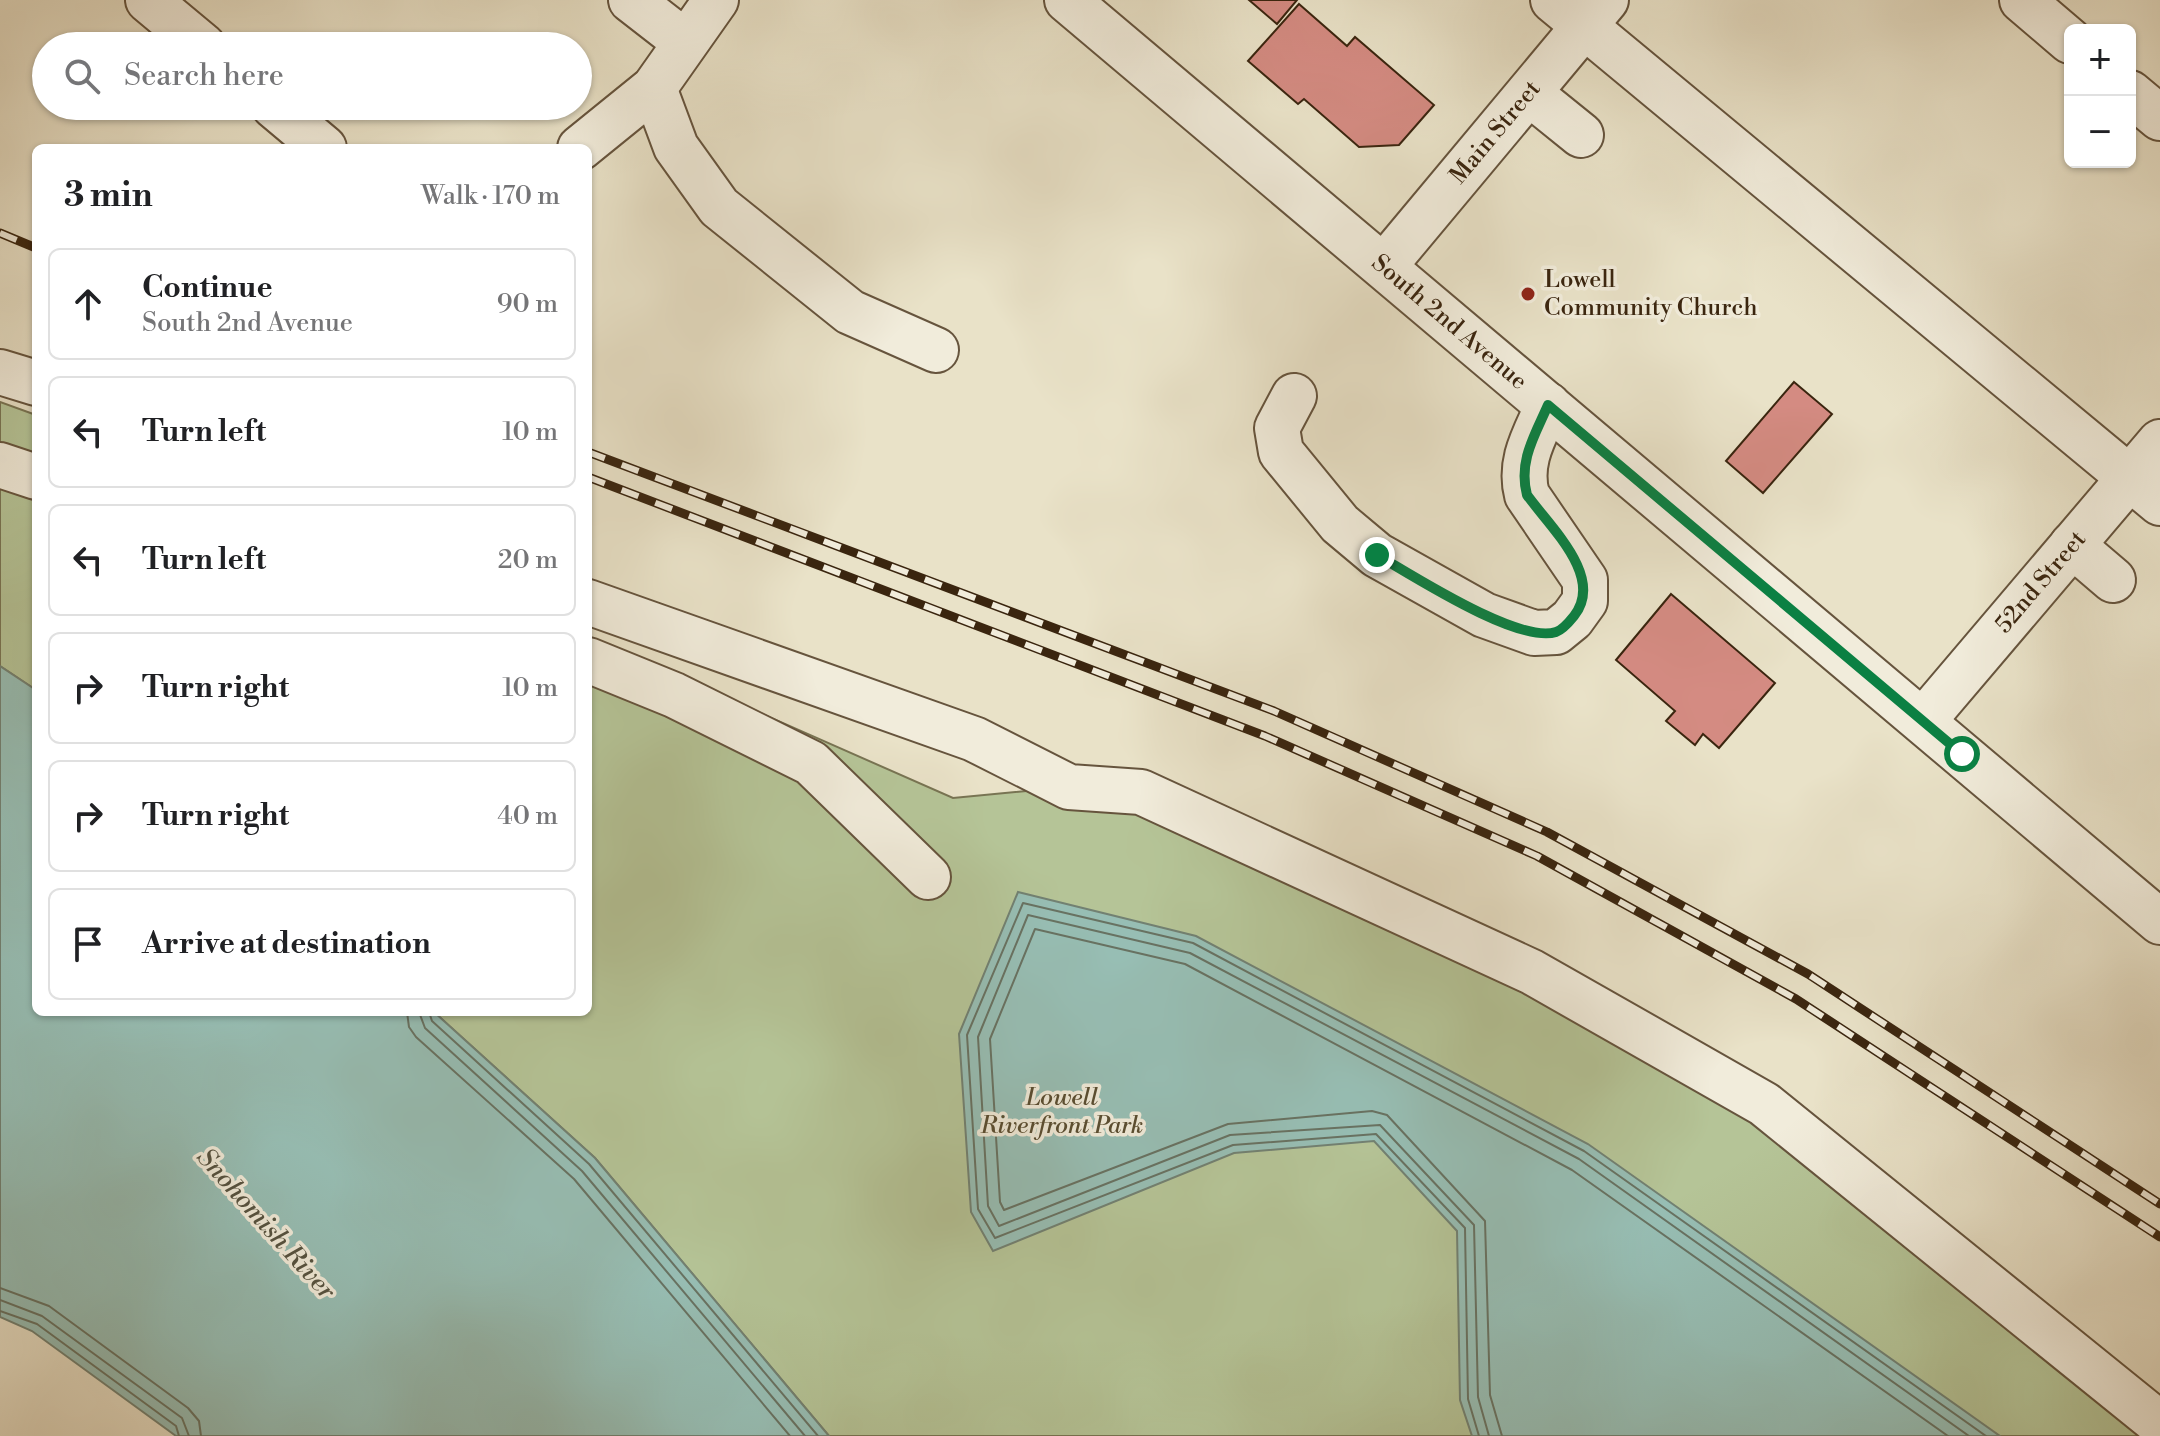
<!DOCTYPE html>
<html lang="en">
<head>
<meta charset="utf-8">
<style>
	body { margin:0; font-family:"Libre Bodoni",serif; background:#f2f2f2; color:#202124 }
	.controls { position:absolute; right:24px; top:24px; display:grid; overflow:hidden; border-radius:12px; box-shadow:0 2px 6px #0004 }
	.controls button { width:72px; height:72px; display:grid; place-items:center; padding:0; border:0; border-bottom:2px solid #e0e0e0; background:#fff; color:#202124; font:40px sans-serif }
	.stop { position:absolute; width:24px; height:24px; margin:-18px; border:6px solid #0b8043; border-radius:50%; background:#fff }
	.stop.end { background:#0b8043; border-color:#fff; box-shadow:0 2px 8px #0008 }
	.list { margin:0; padding:0; list-style:none }
	h2 { display:flex; justify-content:space-between; align-items:center; height:104px; margin:0; padding:0 32px; font-size:34px }
	h2 small { font-size:26px; font-weight:400; color:#757577 }
	.list li { display:grid; grid-template-columns:52px 1fr auto; gap:24px; align-items:center; box-sizing:border-box; height:112px; margin:0 16px 16px; padding:0 16px; border:2px solid #e0e0e0; border-radius:12px }
	.list b { display:block; font-size:30px; white-space:nowrap }
	.list p { margin:0; font-size:26px; white-space:nowrap; color:#757577 }
	.list em { font-size:26px; font-style:normal; color:#757577 }
	.icon { flex:none; width:44px; height:44px; fill:none; stroke:currentColor; stroke-width:2; stroke-linecap:round; stroke-linejoin:round }
	.map { position:relative; flex:none; width:2160px; height:1436px; overflow:hidden }
	.search { position:absolute; background:#fff; box-shadow:0 2px 6px #0004; left:32px; top:32px; width:560px; height:88px; display:flex; align-items:center; gap:20px; box-sizing:border-box; padding:0 28px; border-radius:44px; color:#757577; font-size:30px }
	.panel { position:absolute; background:#fff; box-shadow:0 2px 6px #0004; left:32px; top:144px; width:560px; height:872px; border-radius:12px }
	.map>svg:first-child { display:block }
</style>
</head>
<body>
<div class="map">
<svg width="2160" height="1436" viewBox="0 0 2160 1436">
	<rect width="100%" height="100%" fill="#e9e2c8"/>
	<filter id="stains"><feTurbulence type="fractalNoise" baseFrequency=".0025" numOctaves="4"/><feColorMatrix values="0 0 0 0 .2 0 0 0 0 .09 0 0 0 0 .02 0 0 0 .5 -.17"/></filter>
	<radialGradient id="worn" r=".72"><stop offset=".6" stop-color="#630" stop-opacity="0"/><stop offset="1" stop-color="#630" stop-opacity=".3"/></radialGradient>
	<!-- green -->
	<path fill="#b5c497" stroke="#787453" stroke-width="2" d="M0,402L36,415V690L0,666Z
		M588,637L953,798L1069,787L1141,792L1764,1104L2160,1436H829L595,1158L434,1012H588Z"/>
	<!-- water -->
	<path fill="#97beb4" stroke="#728172" stroke-width="2" d="M0,666L36,690V1012H434L595,1158L829,1436H176L32,1331L0,1317Z
		M1018,892L1196,936L1588,1144L2000,1436H1472L1460,1400L1457,1231L1374,1141L1234,1153L993,1251L971,1212L959,1034Z"/>
	<g fill="none" stroke-linecap="round" stroke-linejoin="round">
		<!-- shore -->
		<path stroke="#687262" stroke-width="2" d="M407,1012L409,1027L416,1037L574,1179L790,1436
			M419,1012L425,1028L582,1171L805,1436
			M429,1012L432,1021L589,1164L818,1436
			M0,1288L49,1306L188,1408L199,1421L201,1436
			M0,1300L42,1316L182,1418L189,1436
			M0,1311L37,1324L176,1426L179,1436
			M1479,1436L1468,1399L1465,1228L1376,1134L1233,1145L995,1238L978,1209L967,1035L1023,903L1193,943L1584,1151L1986,1436
			M1489,1436L1478,1397L1474,1225L1380,1125L1230,1135L999,1226L988,1206L978,1037L1028,915L1190,953L1579,1159L1969,1436
			M1502,1436L1490,1395L1485,1221L1387,1115L1372,1111L1228,1124L1004,1210L1000,1202L990,1039L1035,929L1185,964L1572,1170L1948,1436"/>
	</g>
	<!-- building -->
	<path fill="#d48b82" stroke="#3a250f" stroke-width="2" d="M1249,0H1297L1277,24Z
		M1299,4L1347,46L1355,37L1434,105L1399,145L1359,147L1304,99L1298,104L1248,61Z
		M1794,382L1832,414L1763,493L1726,461Z
		M1671,594L1775,683L1719,748L1703,734L1695,745L1666,721L1675,711L1616,660Z"/>
	<g fill="none" stroke-linecap="round" stroke-linejoin="round">
		<defs>
			<g id="minor">
				<path d="M148,0L203,46"/>
				<path d="M631,0L685,42"/>
				<path id="s1" d="M1067,0L2160,922"/>
				<path d="M1553,0L2160,503"/>
				<path d="M2022,0L2070,41"/>
				<path d="M654,88L676,147L719,207L850,312L936,350"/>
				<path d="M1529,93L1581,135"/>
				<path d="M2130,93L2160,118"/>
				<path d="M274,106L324,148"/>
				<path d="M580,148L654,88L716,0"/>
				<path id="s2" d="M1384,266L1606,0"/>
				<path d="M0,372L36,383"/>
				<path d="M1294,396L1277,428L1281,452L1340,524L1377,555L1484,615L1534,633L1556,632L1572,619L1585,601V580L1527,495C1518,461 1535,435 1548,405"/>
				<path d="M0,465L36,477"/>
				<path d="M2072,545L2113,580"/>
				<path d="M588,602L974,739L1069,787L1141,792L1532,972L1764,1104L2160,1424"/>
				<path d="M588,660L674,695L811,763L928,877"/>
				<path id="s3" d="M1923,721L2160,442"/>
			</g>
		</defs>
		<!-- minor casing -->
		<use href="#minor" stroke="#66543d" stroke-width="48"/>
		<!-- minor -->
		<use href="#minor" stroke="#f1ecdb" stroke-width="44"/>
		<defs>
			<path id="rail" d="M0,233L36,248
				M588,452L1274,711L1547,832L1808,974L2160,1204
				M588,477L1265,736L1537,856L1796,999L2160,1237"/>
		</defs>
		<!-- rail casing -->
		<use href="#rail" stroke="#3a250f" stroke-width="9"/>
		<!-- rail -->
		<use href="#rail" stroke="#f1ecdb" stroke-width="6" stroke-dasharray="18" stroke-linecap="butt"/>
	</g>
	<g fill="none" stroke-linecap="round" stroke-linejoin="round">
		<!-- route -->
		<path stroke="#0b8043" stroke-width="10" d="M1377,555C1412,575 1518,644 1556,632C1562,630 1570,621 1574,616C1605,577 1550,527 1527,495C1518,461 1535,435 1548,405L1962,754"/>
	</g>
	<!-- markers -->
	<circle fill="#8f2418" stroke="#f1ecdb" stroke-width="3" cx="1528" cy="294" r="8"/>
	<g text-anchor="middle" dominant-baseline="central" stroke-width="7" stroke-linejoin="round" paint-order="stroke">
		<!-- street labels -->
		<g font-size="24" fill="#3a250f" stroke="#f1ecdb">
			<text stroke="none"><textPath href="#s2" startOffset="174">Main Street</textPath></text>
			<text stroke="none"><textPath href="#s1" startOffset="500">South 2nd Avenue</textPath></text>
			<text stroke="none"><textPath href="#s3" startOffset="182">52nd Street</textPath></text>
		</g>
		<!-- poi labels -->
		<g font-size="24" fill="#3a250f" stroke="#f1ecdb" text-anchor="start">
			<text x="1544" y="280">Lowell<tspan x="1544" dy="28">Community Church</tspan></text>
		</g>
		<!-- park labels -->
		<g font-size="24" font-style="italic" fill="#594d31" stroke="#f1ecdb">
			<text x="1062" y="1098">Lowell<tspan x="1062" dy="28">Riverfront Park</tspan></text>
		</g>
		<!-- water labels -->
		<g font-size="26" font-style="italic" fill="#565341" stroke="#f1ecdb">
			<text transform="translate(266 1224) rotate(48)">Snohomish River</text>
		</g>
	</g>
	<rect width="100%" height="100%" filter="url(#stains)"/>
	<rect width="100%" height="100%" fill="url(#worn)"/>
</svg>
<div class="controls">
<button>+</button>
<button>−</button>
</div>
<div class="stop" style="left:1962px;top:754px"></div>
<div class="stop end" style="left:1377px;top:555px"></div>
<div class="search"><svg class="icon" aria-label="search" viewBox="0 0 24 24"><circle cx="10" cy="10" r="6"/><path d="M15 15l6 6"/></svg>Search here</div>
<section class="panel">
<h2>3 min<small>Walk · 170 m</small></h2>
<ul class="list">
<li><svg class="icon" aria-label="ahead" viewBox="0 0 24 24"><path d="M12 20V5M6 11l6-6 6 6"/></svg><div><b>Continue</b><p>South 2nd Avenue</p></div><em>90 m</em></li>
<li><svg class="icon" aria-label="left" viewBox="0 0 24 24"><path d="M17 20v-9H6M10 6l-5 5 5 5"/></svg><div><b>Turn left</b></div><em>10 m</em></li>
<li><svg class="icon" aria-label="left" viewBox="0 0 24 24"><path d="M17 20v-9H6M10 6l-5 5 5 5"/></svg><div><b>Turn left</b></div><em>20 m</em></li>
<li><svg class="icon" aria-label="right" viewBox="0 0 24 24"><path d="M7 20v-9h11M14 6l5 5-5 5"/></svg><div><b>Turn right</b></div><em>10 m</em></li>
<li><svg class="icon" aria-label="right" viewBox="0 0 24 24"><path d="M7 20v-9h11M14 6l5 5-5 5"/></svg><div><b>Turn right</b></div><em>40 m</em></li>
<li><svg class="icon" aria-label="arrive" viewBox="0 0 24 24"><path d="M6 21V4h12l-3 4 3 4H6"/></svg><div><b>Arrive at destination</b></div></li>
</ul>
</section>
</div>
</body>
</html>
